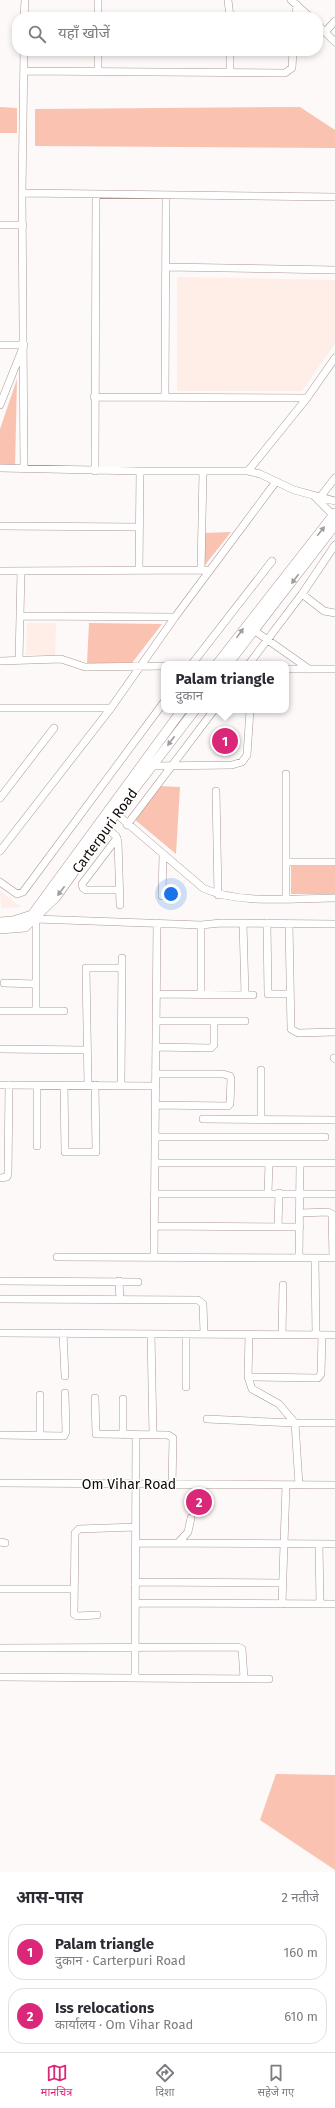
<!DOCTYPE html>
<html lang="hi">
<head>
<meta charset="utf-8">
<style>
	body { margin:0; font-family:"Fira Sans","Noto Sans Devanagari",sans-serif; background:#f7f7f7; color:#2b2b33 }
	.you { position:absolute; left:171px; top:894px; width:14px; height:14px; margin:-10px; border:3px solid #fff; border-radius:50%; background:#1a73e8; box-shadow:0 0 0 6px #1a73e833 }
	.badge { display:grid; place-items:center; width:26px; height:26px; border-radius:50%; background:#db2777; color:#fff; font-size:13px; font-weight:700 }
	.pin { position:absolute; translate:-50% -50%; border:2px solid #fff; box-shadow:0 1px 4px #0006 }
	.popup { position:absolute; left:161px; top:661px; width:128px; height:52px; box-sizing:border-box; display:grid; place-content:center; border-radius:8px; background:#fff; filter:drop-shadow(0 1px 3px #0005); font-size:13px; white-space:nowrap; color:#7c7c81 }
	.popup b { font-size:15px; color:#2b2b33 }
	.popup::after { content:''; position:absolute; left:50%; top:100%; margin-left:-8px; border:8px solid transparent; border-top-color:#fff }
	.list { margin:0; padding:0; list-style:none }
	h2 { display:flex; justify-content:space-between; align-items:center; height:52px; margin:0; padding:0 16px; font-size:17px }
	h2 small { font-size:13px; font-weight:400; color:#7c7c81 }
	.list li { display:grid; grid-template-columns:26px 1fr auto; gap:12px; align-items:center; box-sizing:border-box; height:56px; margin:0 8px 8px; padding:0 8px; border:1px solid #e1e1e2; border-radius:16px }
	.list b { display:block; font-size:15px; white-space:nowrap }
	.list p { margin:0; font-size:13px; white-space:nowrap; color:#7c7c81 }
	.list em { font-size:13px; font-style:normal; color:#7c7c81 }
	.icon { flex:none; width:22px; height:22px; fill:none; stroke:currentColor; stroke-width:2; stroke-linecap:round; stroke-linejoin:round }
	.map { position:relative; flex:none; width:335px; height:1872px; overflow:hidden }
	.search { position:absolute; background:#fff; box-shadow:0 2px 6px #0003; left:12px; right:12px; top:12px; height:44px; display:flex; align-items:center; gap:10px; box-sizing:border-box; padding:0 14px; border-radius:16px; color:#7c7c81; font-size:15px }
	.sheet { height:180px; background:#fff }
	nav { display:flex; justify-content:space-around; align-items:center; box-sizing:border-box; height:56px; border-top:1px solid #e1e1e2; background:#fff; font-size:11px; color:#7c7c81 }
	nav a { display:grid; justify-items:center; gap:2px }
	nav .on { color:#db2777 }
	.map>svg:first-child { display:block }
</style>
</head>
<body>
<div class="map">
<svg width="335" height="1872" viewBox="0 0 335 1872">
	<rect width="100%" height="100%" fill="#fdf9f8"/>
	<!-- built -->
	<path fill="#ffede7" d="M177,277L335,280V344L302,391H177Z
		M27,623H56L55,655H26Z
		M0,891L21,907L1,908Z"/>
	<!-- green -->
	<path fill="#f9c2b1" d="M0,107L17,108V133H0Z
		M300,107L335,130V148L35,146V109Z
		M17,379L15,468H0V429Z
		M231,532L205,565L204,533Z
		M89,623L162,624L132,663H87Z
		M159,786L180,787L176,854L134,819Z
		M291,865H335V894H291Z
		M276,1774L335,1775V1870L260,1820Z"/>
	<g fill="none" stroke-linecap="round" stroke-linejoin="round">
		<defs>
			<path id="minor" d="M228,0L230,17
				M291,0L310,17
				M24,17L25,0
				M98,17V0
				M296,17L297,5
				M318,25L335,42
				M325,32L335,21
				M24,71L285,73L292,68L293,51
				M98,72V51
				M230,73V51
				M22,193L335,197
				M0,225H23
				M167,267L335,270
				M0,345H24L0,405
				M94,397L307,398
				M165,397L166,195
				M0,468L140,471H248L260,474L294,490L335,501
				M24,468L22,193L24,51
				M95,471L96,194
				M248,471L307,398L335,358
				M321,496L335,478
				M315,497L335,517
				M0,526L139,527
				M201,570L203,471
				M0,571L210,570
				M139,571L140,471
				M302,594L324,611L335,613
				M20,616L175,617
				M255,631L309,669
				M19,660L21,571
				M0,661L61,659L85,667L164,666
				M192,664L272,561
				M249,664L302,594L335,545
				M286,669H335
				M0,708H111
				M152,766L232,765L242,762L247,755L250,710
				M286,774V898
				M216,791L218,895
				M0,798L54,728
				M113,811L203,888C239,905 295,898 335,898
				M102,824L116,836L118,841L120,905
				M127,825L214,710
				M117,838L82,884L83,888L86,890H119
				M0,851L111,708L175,617L275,483
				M286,862H335
				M0,882L17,894L23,892L164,702
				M162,896L163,855
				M32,915L36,919L201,925L221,923L335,924
				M243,923L245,995
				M267,923L268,994H290
				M289,924L291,1029L298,1033L335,1032
				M201,925V995
				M4,983L36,984
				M156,994L253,995
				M1,1011H64
				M36,1011V919
				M156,1021H245
				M156,1047L211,1048L214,1045V1021
				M0,1049L87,1050
				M334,1058L335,1059
				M0,1085L156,1086
				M37,1085V1146
				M64,1085L65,1152H96L95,1085
				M88,1085L86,968H122
				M121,1086L122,958
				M155,1105L228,1106L230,1104L231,1079L230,1076L223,1074H156
				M203,1119L335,1120
				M261,1119V1070
				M155,1137H325
				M155,1163H335
				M0,1178L7,1177L8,1174L9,1085
				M268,1193L269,1163
				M154,1194H335
				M300,1213L328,1212L332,1214L333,1258
				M154,1226L300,1227
				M278,1227L279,1193
				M57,1257L335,1258
				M154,1257L157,923
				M299,1258L300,1163
				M315,1258L316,1335
				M0,1281L138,1282
				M119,1281L120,1300
				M0,1299L198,1300L203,1304L204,1334
				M0,1333L335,1335
				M63,1333L65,1376
				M151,1334L153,1435
				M249,1335L248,1377L252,1389L279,1404L295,1423
				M282,1335L283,1285
				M248,1377L318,1378L321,1374L322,1335
				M186,1387V1334
				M95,1398L96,1434L168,1435L173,1438L172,1485
				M123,1399V1435
				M207,1419L295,1423H335
				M295,1423L299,1485
				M0,1435L64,1436L66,1432L65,1393
				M40,1436V1395
				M0,1483L335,1485
				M0,1542L5,1543
				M136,1543L335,1544
				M178,1543L188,1532L191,1518
				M319,1544L320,1604
				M135,1582L283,1583
				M0,1589H74
				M135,1603L335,1604
				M282,1604L286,1485
				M97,1615L77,1616L74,1614L75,1533L79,1529L136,1527
				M0,1648L238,1647L242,1649L244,1678
				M0,1677L269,1679
				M135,1678L136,1435"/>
			<path id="major" d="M217,664L335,513
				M228,664L335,525
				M0,922L13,921L32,915L182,710
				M0,929L25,927L56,897L116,813L195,710"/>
		</defs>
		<!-- minor casing -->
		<use href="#minor" stroke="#ab9892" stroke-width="8"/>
		<!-- major casing -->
		<use href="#major" stroke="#ab9892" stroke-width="10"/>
		<!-- minor -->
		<use href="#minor" stroke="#fff" stroke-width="7"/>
		<!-- major -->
		<use href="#major" stroke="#fff" stroke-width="9"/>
	</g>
	<!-- one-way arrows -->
	<defs><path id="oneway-solid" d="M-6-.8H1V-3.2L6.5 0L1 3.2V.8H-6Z"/></defs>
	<g fill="#9f9d9c">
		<use href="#oneway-solid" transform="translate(321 531) rotate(-52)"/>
		<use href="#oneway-solid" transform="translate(295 579) rotate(127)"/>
		<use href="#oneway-solid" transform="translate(240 633) rotate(-54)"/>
		<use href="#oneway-solid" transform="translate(171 741) rotate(127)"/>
		<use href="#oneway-solid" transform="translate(61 891) rotate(127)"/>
	</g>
	<g text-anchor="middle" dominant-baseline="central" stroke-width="3" stroke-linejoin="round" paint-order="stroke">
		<!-- street labels -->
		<g font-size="14" fill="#100a08" stroke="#fff">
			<text transform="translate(105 831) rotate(-54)">Carterpuri Road</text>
			<text x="129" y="1484">Om Vihar Road</text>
		</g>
	</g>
</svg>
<div class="you"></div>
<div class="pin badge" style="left:225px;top:741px">1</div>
<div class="popup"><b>Palam triangle</b>दुकान</div>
<div class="pin badge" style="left:199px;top:1502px">2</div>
<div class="search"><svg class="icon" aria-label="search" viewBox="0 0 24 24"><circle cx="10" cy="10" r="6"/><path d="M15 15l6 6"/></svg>यहाँ खोजें</div>
</div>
<section class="sheet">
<h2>आस-पास<small>2 नतीजे</small></h2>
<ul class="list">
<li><span class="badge">1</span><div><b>Palam triangle</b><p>दुकान · Carterpuri Road</p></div><em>160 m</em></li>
<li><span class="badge">2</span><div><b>Iss relocations</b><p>कार्यालय · Om Vihar Road</p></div><em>610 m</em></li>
</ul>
</section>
<nav>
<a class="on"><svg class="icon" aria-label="map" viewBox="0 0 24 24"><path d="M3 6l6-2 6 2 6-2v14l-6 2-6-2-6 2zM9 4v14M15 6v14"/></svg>मानचित्र</a>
<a><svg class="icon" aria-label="directions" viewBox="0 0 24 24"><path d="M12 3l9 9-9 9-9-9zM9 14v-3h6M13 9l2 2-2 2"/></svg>दिशा</a>
<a><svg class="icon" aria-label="saved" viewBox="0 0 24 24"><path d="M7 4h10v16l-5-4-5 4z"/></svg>सहेजे गए</a>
</nav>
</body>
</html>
